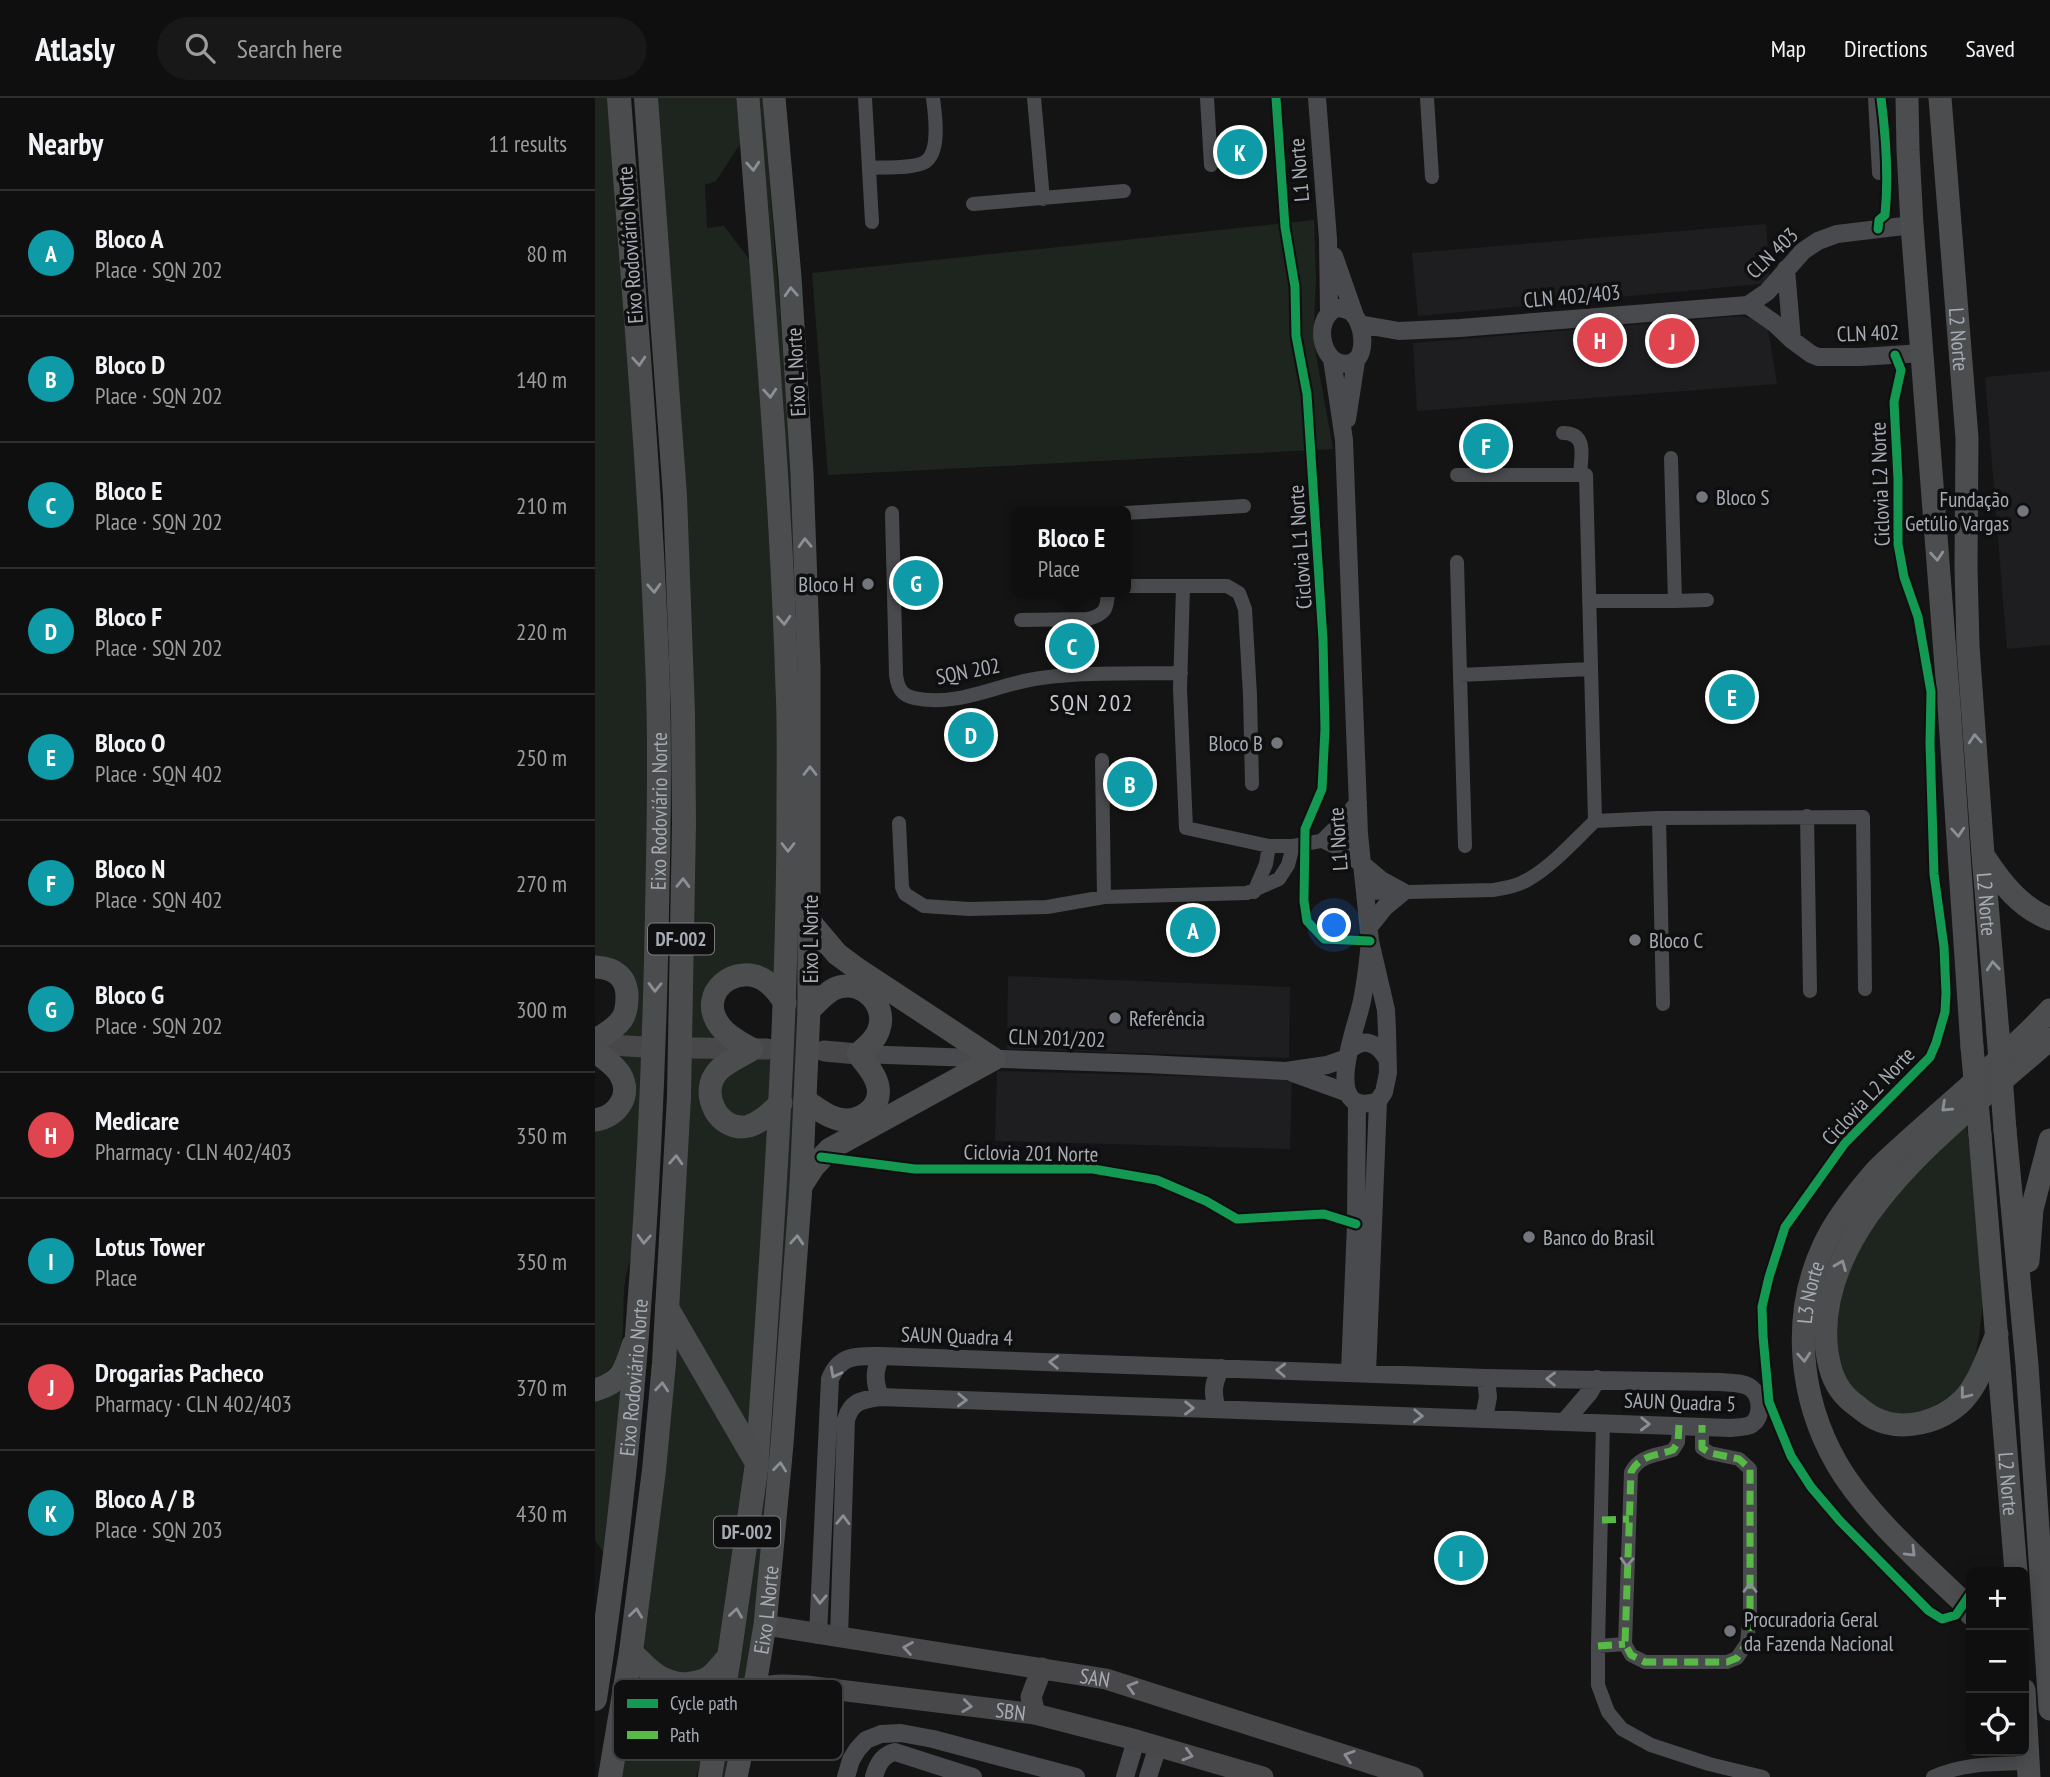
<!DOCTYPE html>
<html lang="en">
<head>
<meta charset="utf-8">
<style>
	body { margin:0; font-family:"PT Sans Narrow",sans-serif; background:#181818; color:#f1f3f6 }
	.controls { position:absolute; right:21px; bottom:21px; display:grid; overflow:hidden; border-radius:10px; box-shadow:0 4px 18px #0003 }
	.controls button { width:63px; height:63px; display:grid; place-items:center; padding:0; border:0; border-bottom:2px solid #2f2f2f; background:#0f0f0f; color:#f1f3f6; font:35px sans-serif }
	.you { position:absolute; left:740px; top:828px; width:24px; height:24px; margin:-18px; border:5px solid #fff; border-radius:50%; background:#1a73e8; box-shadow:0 0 0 10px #1a73e833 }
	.badge { display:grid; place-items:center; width:46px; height:46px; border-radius:50%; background:#73767c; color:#fff; font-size:23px; font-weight:700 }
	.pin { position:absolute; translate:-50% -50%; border:4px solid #fff; box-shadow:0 2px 7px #0006 }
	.popup { position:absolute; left:417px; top:408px; width:119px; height:91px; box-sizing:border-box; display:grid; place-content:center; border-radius:10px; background:#0f0f0f; filter:drop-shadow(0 2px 5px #0005); font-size:23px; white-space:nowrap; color:#9b9c9e }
	.popup b { font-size:26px; color:#f1f3f6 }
	.popup::after { content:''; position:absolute; left:50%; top:100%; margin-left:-14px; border:14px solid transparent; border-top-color:#0f0f0f }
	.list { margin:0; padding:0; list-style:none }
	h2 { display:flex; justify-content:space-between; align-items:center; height:91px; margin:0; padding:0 28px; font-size:30px }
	h2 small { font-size:23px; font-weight:400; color:#9b9c9e }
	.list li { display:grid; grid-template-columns:46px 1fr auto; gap:21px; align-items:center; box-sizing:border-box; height:126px; padding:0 28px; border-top:2px solid #2f2f2f }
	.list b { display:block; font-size:26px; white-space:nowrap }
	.list p { margin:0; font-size:23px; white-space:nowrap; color:#9b9c9e }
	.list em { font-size:23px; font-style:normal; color:#9b9c9e }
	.icon { flex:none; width:38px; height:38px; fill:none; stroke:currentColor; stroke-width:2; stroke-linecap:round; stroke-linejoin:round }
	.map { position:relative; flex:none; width:1455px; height:1679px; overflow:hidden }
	header { display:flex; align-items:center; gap:42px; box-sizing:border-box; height:98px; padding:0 35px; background:#0f0f0f; border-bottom:2px solid #2f2f2f }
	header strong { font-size:33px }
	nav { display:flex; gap:38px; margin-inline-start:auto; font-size:24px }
	.search { width:490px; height:63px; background:#181818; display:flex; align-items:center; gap:18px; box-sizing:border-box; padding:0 24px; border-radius:38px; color:#9b9c9e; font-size:26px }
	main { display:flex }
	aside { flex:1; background:#0f0f0f }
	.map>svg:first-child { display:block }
</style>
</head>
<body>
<header>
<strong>Atlasly</strong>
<div class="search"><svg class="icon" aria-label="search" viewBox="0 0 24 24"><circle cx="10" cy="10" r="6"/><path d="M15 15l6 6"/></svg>Search here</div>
<nav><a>Map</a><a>Directions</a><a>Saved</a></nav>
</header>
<main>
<aside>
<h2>Nearby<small>11 results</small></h2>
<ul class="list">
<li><span class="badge" style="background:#0f9aa8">A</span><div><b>Bloco A</b><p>Place · SQN 202</p></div><em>80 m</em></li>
<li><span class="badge" style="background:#0f9aa8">B</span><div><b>Bloco D</b><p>Place · SQN 202</p></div><em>140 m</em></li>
<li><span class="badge" style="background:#0f9aa8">C</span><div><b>Bloco E</b><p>Place · SQN 202</p></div><em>210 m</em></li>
<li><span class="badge" style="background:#0f9aa8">D</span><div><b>Bloco F</b><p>Place · SQN 202</p></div><em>220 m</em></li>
<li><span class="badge" style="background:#0f9aa8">E</span><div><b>Bloco O</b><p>Place · SQN 402</p></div><em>250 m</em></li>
<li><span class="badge" style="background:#0f9aa8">F</span><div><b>Bloco N</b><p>Place · SQN 402</p></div><em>270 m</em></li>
<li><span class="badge" style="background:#0f9aa8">G</span><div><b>Bloco G</b><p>Place · SQN 202</p></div><em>300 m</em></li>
<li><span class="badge" style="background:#e0444e">H</span><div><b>Medicare</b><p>Pharmacy · CLN 402/403</p></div><em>350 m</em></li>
<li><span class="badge" style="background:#0f9aa8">I</span><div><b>Lotus Tower</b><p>Place</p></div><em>350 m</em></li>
<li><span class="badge" style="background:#e0444e">J</span><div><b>Drogarias Pacheco</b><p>Pharmacy · CLN 402/403</p></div><em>370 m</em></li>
<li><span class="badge" style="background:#0f9aa8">K</span><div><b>Bloco A / B</b><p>Place · SQN 203</p></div><em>430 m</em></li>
</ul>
</aside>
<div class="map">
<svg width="1455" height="1679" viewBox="0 0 1455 1679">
	<rect width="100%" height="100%" fill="#141414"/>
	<!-- built -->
	<path fill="#1e1e20" d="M1171,126L1175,185L823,218L817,155Z
		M1145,218L1172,224L1182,286L822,313L818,245Z
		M1455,273V547L1412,551L1390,279Z
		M413,878L695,889L694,960L412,951Z
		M402,973L697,981L695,1051L400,1043Z"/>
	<!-- green -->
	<path fill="#1e251f" d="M0,0H13C28,186 44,372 50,559C54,685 52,812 50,939H10L35,908L0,864Z
		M58,0H145L149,40L121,83L110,87L112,130L129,128L157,165L184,603L180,883L119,885L136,943L95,941Z
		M160,0H168L194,328L207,618L203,1025L161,1538L132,1679H122L196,960Z
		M719,122L721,182L719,224L721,257L738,351L233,377L217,175Z
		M4,952L50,954L40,1151C36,1161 31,1172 30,1183C25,1219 38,1262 0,1282V1026L28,1009Z
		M96,956L133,957L116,1017L177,1020L160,1293L123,1552L114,1569L83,1580L51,1557L48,1541Z
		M177,959L178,989L171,1010L141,1021L119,994L122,986L152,963Z
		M1371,1022L1377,1069L1389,1196L1384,1238L1380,1259L1373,1276L1361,1295L1337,1313L1307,1317L1287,1312L1275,1306L1246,1280L1235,1234L1263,1138Z
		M29,1278L10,1457L0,1442V1295Z
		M42,1575L119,1581L111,1645L101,1679H25Z"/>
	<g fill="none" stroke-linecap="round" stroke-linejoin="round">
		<!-- minor -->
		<path stroke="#494a4d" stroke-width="14" d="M270,0L277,124
			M439,0L448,101
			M612,0L616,67
			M832,0L837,79
			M1280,0L1284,75
			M274,70C288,69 318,71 330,64C346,54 340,16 338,0
			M378,106L529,93
			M968,335C993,335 986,359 985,376
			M862,377H991L1000,723
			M297,415L301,577C303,590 306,597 319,600C362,610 404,585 446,580C492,574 540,576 586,575
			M531,415L649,408
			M862,464L865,577L995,571
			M531,488H632L644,495L650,511L655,597L657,686
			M588,489L585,591L591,730L674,748H698L764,736
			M994,503H1080L1076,360
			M1080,503L1112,502
			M426,522L493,521C511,516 512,511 513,494
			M865,577L870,748
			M507,662L509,799
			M1212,718L1215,893
			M1064,720L1068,906
			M304,725L307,789L310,796L329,808L374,811L452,809L509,799L652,795L684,781L693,767L698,748
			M659,794L671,766L674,748
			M770,795L898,792C910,790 923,788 934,781C959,766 979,743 1000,723L1064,720L1268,719L1270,891
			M1008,1324L1003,1548V1587L1013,1614L1027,1631L1056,1647L1114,1666L1168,1679
			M1084,1327L1083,1344L1078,1352C1061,1358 1045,1357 1036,1374L1030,1546L1036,1557L1050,1564H1132L1142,1560L1152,1545L1155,1516V1371L1144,1361L1115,1355L1107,1350V1327
			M1003,1548L1030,1546
			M1338,1679C1369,1665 1399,1666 1433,1665"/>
		<!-- tertiary -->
		<path stroke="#494a4d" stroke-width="18" d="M722,0L733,141L734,213
			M739,158L760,218
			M1191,171L1197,242
			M1153,207L1179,225L1197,242L1216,256L1223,259H1265L1328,255
			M742,210C748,211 753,211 757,215C768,224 773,257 758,264C729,276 714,222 742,210Z
			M764,226L804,233L865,230L1153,207L1172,194L1208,153L1223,143L1242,136L1317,127
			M737,261L749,342L764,736L775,843L791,912L792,932L793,975L789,994L783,1003C725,1022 761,930 766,907C771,886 773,864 775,843
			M752,321L761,263
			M763,705L748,724L730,742L749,751L786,782L808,794L790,809L774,829
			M755,952C769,938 784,946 792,961
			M263,956L552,966L691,973L732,967L752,960
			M698,975L753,995
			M755,1274L761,1126L762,1004
			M772,1275L783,1003
			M285,1299C279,1283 279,1273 286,1258
			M622,1311C617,1294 618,1285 626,1270
			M889,1320L893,1299L891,1280
			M970,1323L994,1295L1002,1281
			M223,1537L235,1281C245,1256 262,1258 286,1258L891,1280L1125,1284C1135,1285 1150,1284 1157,1291C1167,1299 1167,1319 1157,1326C1151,1330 1142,1329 1135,1330L285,1299C267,1302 256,1303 251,1322L244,1539
			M251,1679L256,1662L262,1652L271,1642L286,1636L306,1635L338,1641L481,1679
			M279,1679C282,1667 287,1657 300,1654L378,1679
			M530,1679L541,1642
			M553,1679L563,1648"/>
		<!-- secondary -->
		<g stroke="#48484b" stroke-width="21">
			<path d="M0,946L49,949"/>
			<path d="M98,950L172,951"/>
			<path d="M229,953L263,956"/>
			<path id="s1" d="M170,1527L511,1581L818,1679"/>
			<path id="s2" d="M159,1593C176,1585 192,1587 211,1588L440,1616L541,1642L668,1679"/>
			<path d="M440,1616L436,1599L447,1570"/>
		</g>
		<!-- primary -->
		<g stroke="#4b4d4f" stroke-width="23">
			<path d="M153,0C168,196 186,393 192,590C194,629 193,668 193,707C193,927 177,1145 162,1365"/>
			<path d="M1312,0L1313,52L1317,127L1354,607L1377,949"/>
			<path id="s3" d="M1345,0L1372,340L1371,469L1373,548L1388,757L1403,936"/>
			<path d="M1390,760C1407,786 1426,810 1455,821"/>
			<path d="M0,869C20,870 32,879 32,899C32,906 31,915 27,921C21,930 9,937 0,942"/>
			<path d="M0,953C8,960 19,966 25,976C38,997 22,1019 0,1022"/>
			<path d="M210,1002C220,1009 231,1018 243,1021C263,1026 287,1011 283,989C281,976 270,965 263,956C271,949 281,942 284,931C293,905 264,879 239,891C229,896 222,905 214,912"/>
			<path d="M186,1005C176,1014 167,1024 154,1028C124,1036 102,994 124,972C132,964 147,958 157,951C146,945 133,939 125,928C100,895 142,862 172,884C179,889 185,897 190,905"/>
			<path d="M1410,1032L1432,1267L1455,1611"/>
			<path id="s4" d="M1385,1037L1421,1474"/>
			<path d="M206,1088L219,1068L235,1051L399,961L261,870L242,856L215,824"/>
			<path d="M1433,1163L1437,1111L1455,1042"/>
			<path d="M1402,1236C1393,1257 1384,1285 1368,1302C1346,1324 1308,1335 1279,1320C1273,1317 1267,1312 1262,1308C1249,1299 1239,1285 1235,1269C1226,1234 1232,1198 1246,1165C1281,1079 1386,1002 1455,941"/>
			<path d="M0,1292C27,1284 30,1272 38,1247"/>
			<path id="s5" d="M1376,1516L1370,1506C1328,1466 1271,1416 1242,1366C1204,1300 1196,1217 1229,1147C1241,1121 1261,1096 1280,1074C1293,1060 1309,1047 1323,1034C1366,995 1415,955 1455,912"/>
			<path d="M1429,1592L1434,1679"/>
			<path id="s6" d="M141,1679L159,1593L170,1527L187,1346L206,1088L214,912V569L207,375L195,179L179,0"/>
		</g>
		<!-- trunk -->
		<g stroke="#4b4c4e" stroke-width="24">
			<path d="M72,1210L162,1365L134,1559L115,1679"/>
			<path d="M36,1554C53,1572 68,1588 93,1586C102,1585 108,1584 115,1579C122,1574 128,1565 134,1559"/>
			<path id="s7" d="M0,1601C38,1357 55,1109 61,862C63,763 66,663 62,563C55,375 38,188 24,0"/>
			<path d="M15,1679L36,1554L59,1372L69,1265L84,999L89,725L88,615L80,398L51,0"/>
		</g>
		<!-- primary-bridge -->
		<path stroke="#4b4d4f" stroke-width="23" d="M1403,936L1410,1032
			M1377,949L1385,1037"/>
		<!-- quiet -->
		<path stroke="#58b947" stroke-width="7" stroke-dasharray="14 7" stroke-linecap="butt" d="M1084,1327L1083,1344L1078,1352C1061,1358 1045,1357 1036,1374L1030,1546L1036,1557L1050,1564H1132L1142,1560L1152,1545L1155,1516V1371L1144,1361L1115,1355L1107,1350V1327
			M1007,1422L1034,1421
			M1003,1548L1030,1546"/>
		<defs>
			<path id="cycleway" d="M681,0L690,129L700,189L701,238L712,296L728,542L730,631L727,691L710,731L709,803L712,823L729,841L775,843
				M1283,131L1284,122L1290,117C1294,78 1291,39 1286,0
				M1300,257L1306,272L1299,304L1303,381V446L1309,479L1323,519L1336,594L1335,645L1339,776L1349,849L1351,895L1350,914L1341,945L1335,959L1250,1045L1190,1129L1174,1179L1167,1209L1168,1238L1174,1304L1196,1358L1216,1389L1245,1423L1334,1513L1347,1521L1361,1517L1376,1495
				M226,1059L320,1071H498L562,1082L611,1103L642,1121L729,1116L761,1126"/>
		</defs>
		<!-- cycleway casing -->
		<use href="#cycleway" stroke="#0f0f10" stroke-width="13"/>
		<!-- cycleway -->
		<use href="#cycleway" stroke="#139951" stroke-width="9"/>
	</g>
	<!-- one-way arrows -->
	<defs><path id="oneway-chevron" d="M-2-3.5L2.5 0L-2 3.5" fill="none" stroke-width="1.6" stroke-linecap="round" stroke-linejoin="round" transform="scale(1.75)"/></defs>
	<g stroke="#8b8f96">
		<use href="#oneway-chevron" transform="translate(158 68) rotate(86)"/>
		<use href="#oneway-chevron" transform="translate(196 194) rotate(-93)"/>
		<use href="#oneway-chevron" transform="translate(175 295) rotate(86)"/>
		<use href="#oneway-chevron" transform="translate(210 445) rotate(-92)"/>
		<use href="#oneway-chevron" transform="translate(1342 458) rotate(85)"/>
		<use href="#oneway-chevron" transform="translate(189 522) rotate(87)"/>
		<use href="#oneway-chevron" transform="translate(1380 641) rotate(-94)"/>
		<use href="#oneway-chevron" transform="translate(215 673) rotate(-90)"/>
		<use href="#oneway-chevron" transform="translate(1363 734) rotate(86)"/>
		<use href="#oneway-chevron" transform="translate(193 749) rotate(90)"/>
		<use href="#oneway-chevron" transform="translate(1398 868) rotate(-95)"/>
		<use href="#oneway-chevron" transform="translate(1351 1009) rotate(137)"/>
		<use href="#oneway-chevron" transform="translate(202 1142) rotate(-86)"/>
		<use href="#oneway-chevron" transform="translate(1246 1167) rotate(-68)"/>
		<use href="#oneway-chevron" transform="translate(1209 1259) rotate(86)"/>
		<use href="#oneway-chevron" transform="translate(1370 1296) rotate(128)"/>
		<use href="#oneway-chevron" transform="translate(185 1369) rotate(-84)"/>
		<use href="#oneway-chevron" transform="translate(1316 1454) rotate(45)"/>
	</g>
	<g stroke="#8b8e95">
		<use href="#oneway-chevron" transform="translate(44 263) rotate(86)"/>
		<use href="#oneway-chevron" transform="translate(59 490) rotate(87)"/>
		<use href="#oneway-chevron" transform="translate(88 785) rotate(-89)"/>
		<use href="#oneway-chevron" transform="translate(60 889) rotate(91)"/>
		<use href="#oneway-chevron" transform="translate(81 1062) rotate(-87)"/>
		<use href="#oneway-chevron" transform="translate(49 1141) rotate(93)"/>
		<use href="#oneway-chevron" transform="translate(67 1289) rotate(-85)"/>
		<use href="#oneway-chevron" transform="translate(41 1515) rotate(-83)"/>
		<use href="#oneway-chevron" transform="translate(141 1515) rotate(-82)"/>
	</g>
	<g stroke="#8a8e95">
		<use href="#oneway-chevron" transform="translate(459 1264) rotate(-178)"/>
		<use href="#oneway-chevron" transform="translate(686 1272) rotate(-178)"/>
		<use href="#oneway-chevron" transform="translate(240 1275) rotate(118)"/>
		<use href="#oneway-chevron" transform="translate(956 1281) rotate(-179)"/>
		<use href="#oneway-chevron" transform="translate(367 1302) rotate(2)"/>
		<use href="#oneway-chevron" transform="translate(594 1310) rotate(1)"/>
		<use href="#oneway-chevron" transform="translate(823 1318) rotate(2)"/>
		<use href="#oneway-chevron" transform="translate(1050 1326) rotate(2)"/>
		<use href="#oneway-chevron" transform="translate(248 1422) rotate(-88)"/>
		<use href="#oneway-chevron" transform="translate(1032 1464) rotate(92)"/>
		<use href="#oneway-chevron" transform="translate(1155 1490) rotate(-90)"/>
		<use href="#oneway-chevron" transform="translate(225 1501) rotate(92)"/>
	</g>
	<g stroke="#8a8d94">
		<use href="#oneway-chevron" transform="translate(313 1550) rotate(-171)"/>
		<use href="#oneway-chevron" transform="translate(537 1589) rotate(-163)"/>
		<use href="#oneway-chevron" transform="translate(372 1608) rotate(7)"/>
		<use href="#oneway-chevron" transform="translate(593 1657) rotate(16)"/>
		<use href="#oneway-chevron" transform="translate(754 1658) rotate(-162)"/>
	</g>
	<!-- markers -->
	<g fill="#73767c" stroke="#0f0f10" stroke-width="2.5">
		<circle cx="1107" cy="399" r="7"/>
		<circle cx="1428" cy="413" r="7"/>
		<circle cx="273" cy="486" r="7"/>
		<circle cx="682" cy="645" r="7"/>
		<circle cx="1040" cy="842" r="7"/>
		<circle cx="520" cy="920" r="7"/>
		<circle cx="934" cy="1139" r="7"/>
		<circle cx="1135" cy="1533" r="7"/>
	</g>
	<g text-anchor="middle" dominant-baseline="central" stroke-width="7" stroke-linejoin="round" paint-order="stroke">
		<!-- shield labels -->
		<g fill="#0f0f10" stroke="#797c83" stroke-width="2">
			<rect x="53" y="825.5" width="66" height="31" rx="5"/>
			<rect x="119" y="1418.5" width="66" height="31" rx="5"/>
		</g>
		<g font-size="19" font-weight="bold" fill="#a6abb4">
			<text x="86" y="841">DF-002</text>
			<text x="152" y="1434">DF-002</text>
		</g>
		<!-- street labels -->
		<g font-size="21" fill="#a6abb4" stroke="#0f0f10">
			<text transform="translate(704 72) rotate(-95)">L1 Norte</text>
			<text transform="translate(35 147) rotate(-94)">Eixo Rodoviário Norte</text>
			<text transform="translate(1177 155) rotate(-44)">CLN 403</text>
			<text transform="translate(977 198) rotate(-5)">CLN 402/403</text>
			<text transform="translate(1273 235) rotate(-2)">CLN 402</text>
			<text stroke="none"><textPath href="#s3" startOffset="242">L2 Norte</textPath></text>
			<text transform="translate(201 274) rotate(-93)">Eixo L Norte</text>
			<text transform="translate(1285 386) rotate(-92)">Ciclovia L2 Norte</text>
			<text transform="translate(705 449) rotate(-94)">Ciclovia L1 Norte</text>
			<text transform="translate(373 573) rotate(-11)">SQN 202</text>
			<text stroke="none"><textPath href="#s7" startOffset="891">Eixo Rodoviário Norte</textPath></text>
			<text transform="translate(743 741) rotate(-94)">L1 Norte</text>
			<text stroke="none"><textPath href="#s3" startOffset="808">L2 Norte</textPath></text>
			<text transform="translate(215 841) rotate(-90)">Eixo L Norte</text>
			<text transform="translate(462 940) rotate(2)">CLN 201/202</text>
			<text transform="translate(1273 998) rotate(-47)">Ciclovia L2 Norte</text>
			<text transform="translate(436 1055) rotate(1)">Ciclovia 201 Norte</text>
			<text stroke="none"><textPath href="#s5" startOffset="380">L3 Norte</textPath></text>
			<text transform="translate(362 1238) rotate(2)">SAUN Quadra 4</text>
			<text stroke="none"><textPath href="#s7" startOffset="324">Eixo Rodoviário Norte</textPath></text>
			<text transform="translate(1085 1304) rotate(2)">SAUN Quadra 5</text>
			<text stroke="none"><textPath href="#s4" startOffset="350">L2 Norte</textPath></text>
			<text stroke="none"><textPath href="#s6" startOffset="170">Eixo L Norte</textPath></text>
			<text stroke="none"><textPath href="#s1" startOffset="334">SAN</textPath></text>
			<text stroke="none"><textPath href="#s2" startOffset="259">SBN</textPath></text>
		</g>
		<!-- poi labels -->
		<g font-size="21" fill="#a6abb4" stroke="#0f0f10" text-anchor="start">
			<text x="1121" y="399">Bloco S</text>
			<text x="1414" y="401" text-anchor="end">Fundação<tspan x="1414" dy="24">Getúlio Vargas</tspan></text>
			<text x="259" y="486" text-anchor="end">Bloco H</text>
			<text x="668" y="645" text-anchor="end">Bloco B</text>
			<text x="1054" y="842">Bloco C</text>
			<text x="534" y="920">Referência</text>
			<text x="948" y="1139">Banco do Brasil</text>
			<text x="1149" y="1521">Procuradoria Geral<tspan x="1149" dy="24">da Fazenda Nacional</tspan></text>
		</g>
		<!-- neighbourhood labels -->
		<g font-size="23" letter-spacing="2" fill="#c7cad1" stroke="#0f0f10">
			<text x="497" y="604">SQN 202</text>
		</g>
	</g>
	<!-- legend -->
	<rect x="18" y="1581" width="230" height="81" rx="10" fill="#0f0f10" stroke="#3c3e41" stroke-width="2"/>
	<rect x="32" y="1601" width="31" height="9" fill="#139951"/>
	<rect x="32" y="1633" width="31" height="8" fill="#58b947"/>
	<g font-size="19" fill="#a6abb4">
		<text x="75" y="1612">Cycle path</text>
		<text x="75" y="1644">Path</text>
	</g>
</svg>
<div class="controls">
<button>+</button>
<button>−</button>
<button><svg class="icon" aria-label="locate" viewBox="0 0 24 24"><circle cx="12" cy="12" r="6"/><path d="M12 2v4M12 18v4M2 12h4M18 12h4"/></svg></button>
</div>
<div class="you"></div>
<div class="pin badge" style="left:598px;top:832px;background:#0f9aa8">A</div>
<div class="pin badge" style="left:535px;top:686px;background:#0f9aa8">B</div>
<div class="pin badge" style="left:477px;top:548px;background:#0f9aa8">C</div>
<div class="popup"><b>Bloco E</b>Place</div>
<div class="pin badge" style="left:376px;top:637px;background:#0f9aa8">D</div>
<div class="pin badge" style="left:1137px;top:599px;background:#0f9aa8">E</div>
<div class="pin badge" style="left:891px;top:348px;background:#0f9aa8">F</div>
<div class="pin badge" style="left:321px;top:485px;background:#0f9aa8">G</div>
<div class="pin badge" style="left:1005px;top:242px;background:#e0444e">H</div>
<div class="pin badge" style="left:866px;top:1460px;background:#0f9aa8">I</div>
<div class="pin badge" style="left:1077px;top:243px;background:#e0444e">J</div>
<div class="pin badge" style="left:645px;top:54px;background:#0f9aa8">K</div>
</div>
</main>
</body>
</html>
